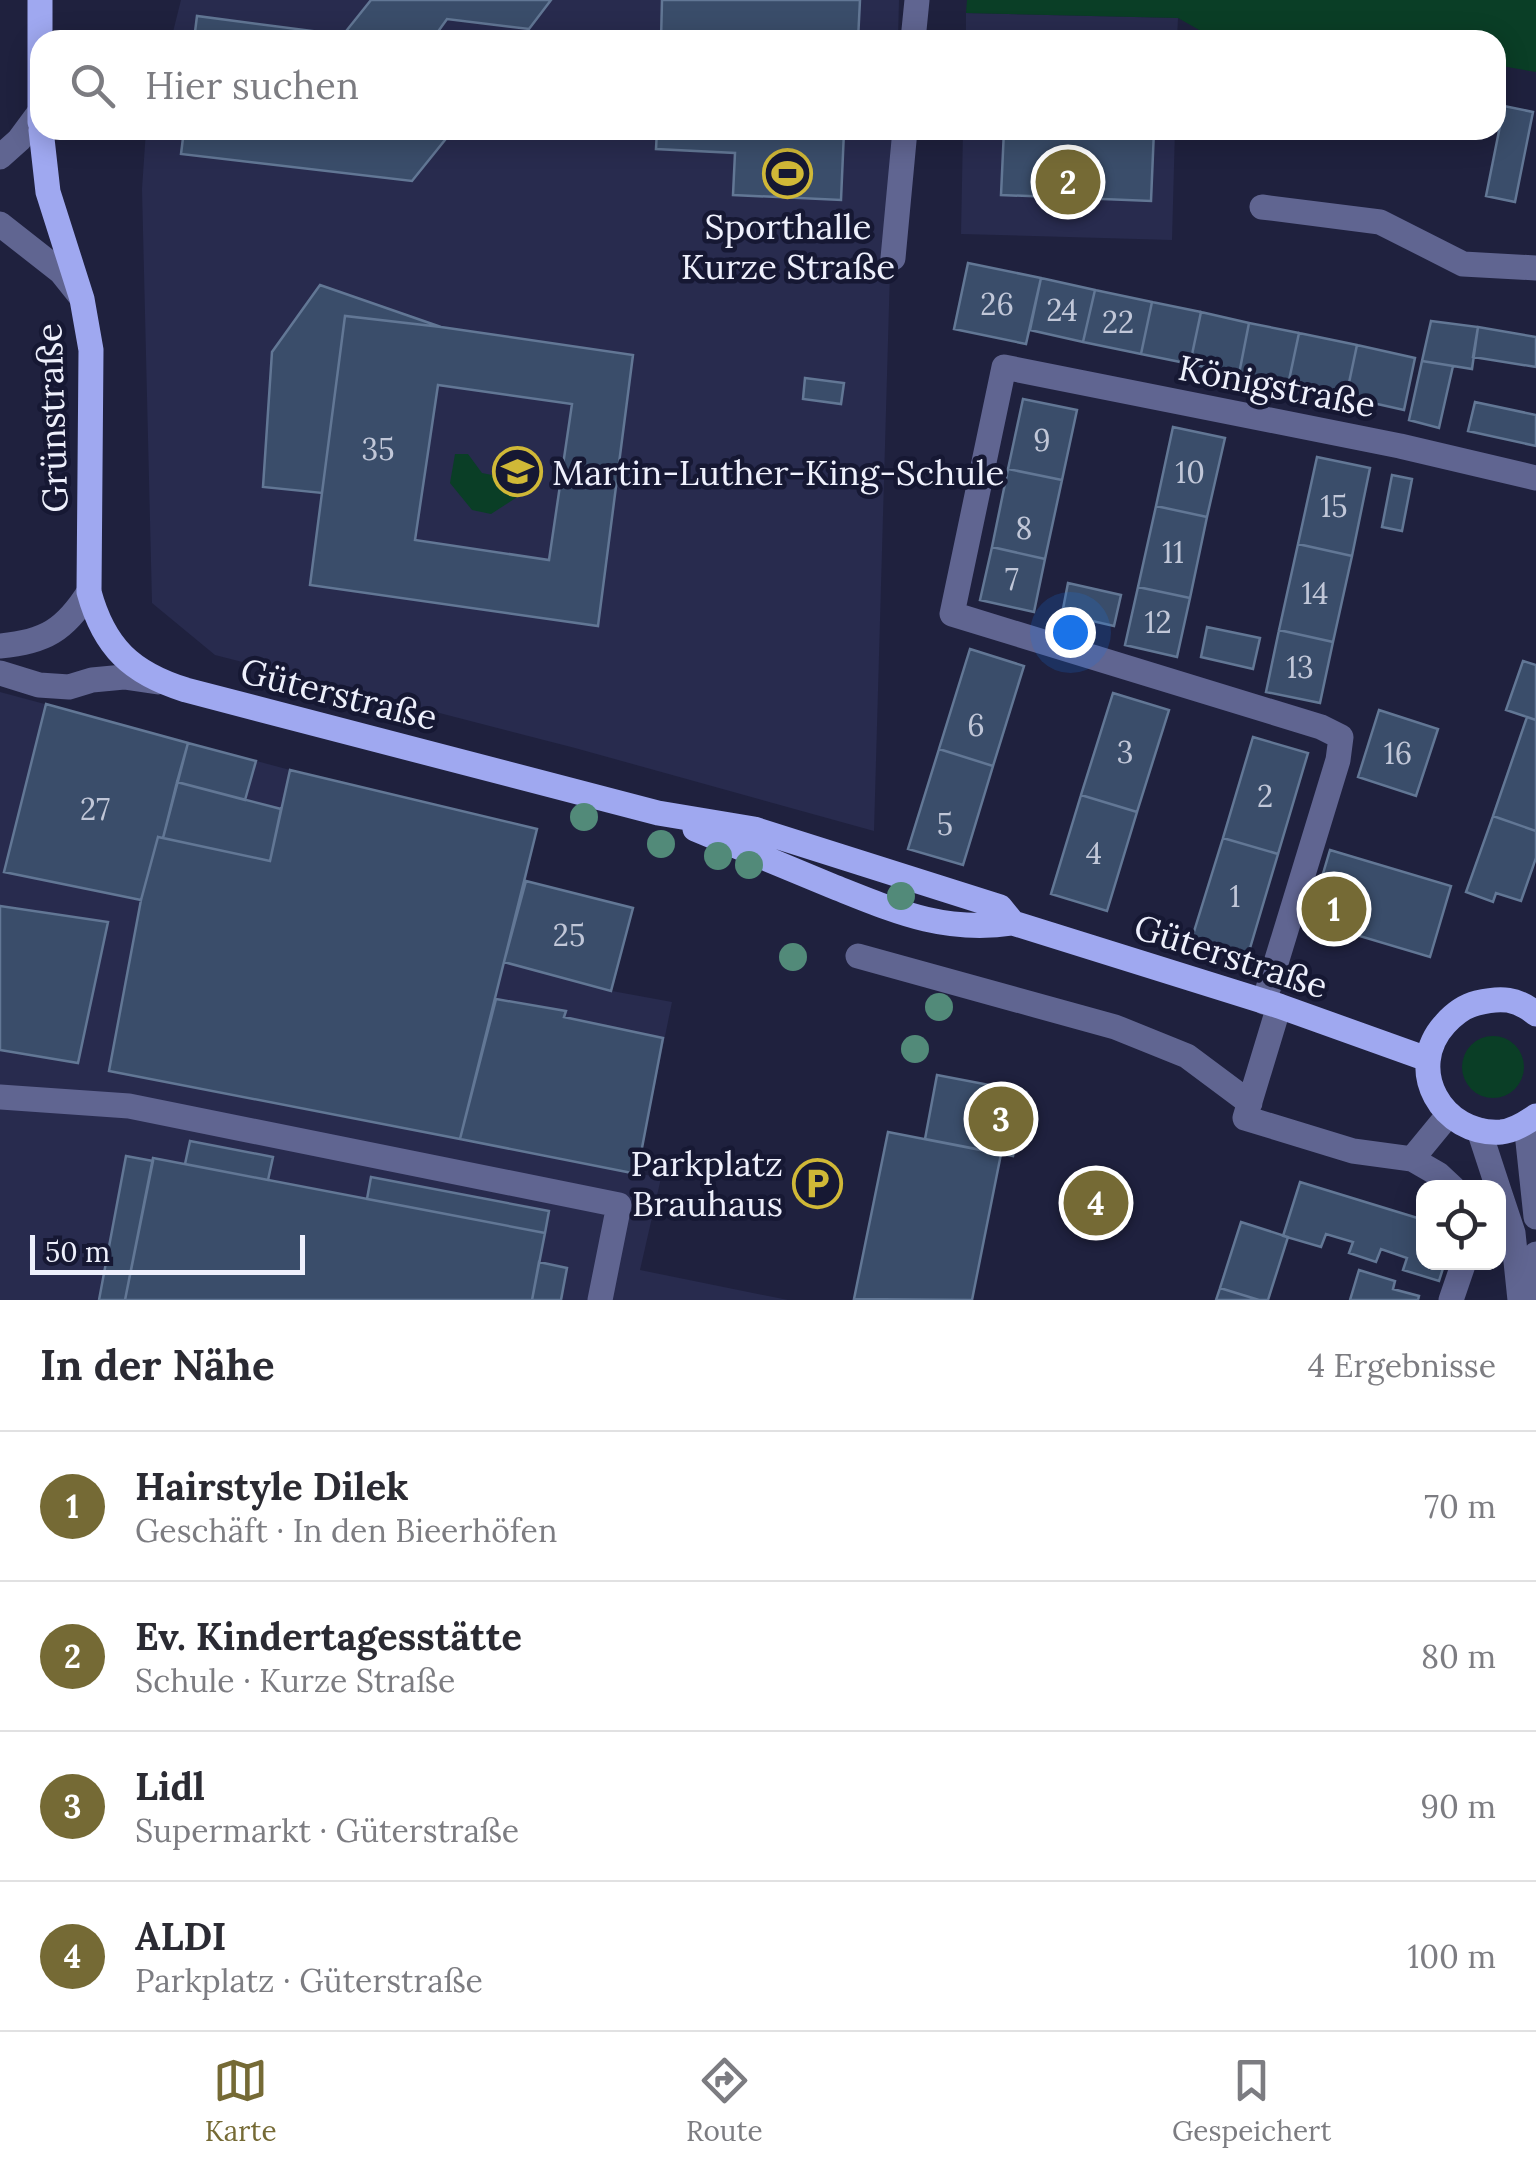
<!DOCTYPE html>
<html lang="de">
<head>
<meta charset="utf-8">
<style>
	body { margin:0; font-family:Lora,serif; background:#f2f2f3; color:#2b2b33 }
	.controls { position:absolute; right:30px; bottom:30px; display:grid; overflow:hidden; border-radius:20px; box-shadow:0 5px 25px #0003 }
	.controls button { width:90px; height:90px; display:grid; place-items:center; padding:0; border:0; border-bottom:2px solid #e1e1e2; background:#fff; color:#2b2b33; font:50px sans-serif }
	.scale { position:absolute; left:30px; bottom:25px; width:275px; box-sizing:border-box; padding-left:10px; border:5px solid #eef0fc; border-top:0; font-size:28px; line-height:35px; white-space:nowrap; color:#eef0fc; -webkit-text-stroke:8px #161833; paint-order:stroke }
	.you { position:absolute; left:1070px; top:632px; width:35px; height:35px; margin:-25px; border:8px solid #fff; border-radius:50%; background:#1a73e8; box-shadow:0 0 0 15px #1a73e833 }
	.badge { display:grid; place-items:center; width:65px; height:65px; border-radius:50%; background:#756a35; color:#fff; font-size:32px; font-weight:700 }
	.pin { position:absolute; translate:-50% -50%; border:5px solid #fff; box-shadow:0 2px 10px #0006 }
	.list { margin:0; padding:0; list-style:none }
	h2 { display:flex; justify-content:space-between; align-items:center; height:130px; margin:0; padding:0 40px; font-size:42px }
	h2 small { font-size:32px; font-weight:400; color:#7c7c81 }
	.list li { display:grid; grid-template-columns:65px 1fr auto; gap:30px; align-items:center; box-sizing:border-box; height:150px; padding:0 40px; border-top:2px solid #e1e1e2 }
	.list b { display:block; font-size:38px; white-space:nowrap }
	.list p { margin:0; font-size:32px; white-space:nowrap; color:#7c7c81 }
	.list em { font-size:32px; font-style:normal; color:#7c7c81 }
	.icon { flex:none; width:55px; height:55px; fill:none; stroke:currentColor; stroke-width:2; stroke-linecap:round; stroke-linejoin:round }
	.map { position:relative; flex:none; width:1536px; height:1300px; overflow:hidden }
	.search { position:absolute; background:#fff; box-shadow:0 5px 25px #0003; left:30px; right:30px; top:30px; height:110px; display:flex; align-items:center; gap:25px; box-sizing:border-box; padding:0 35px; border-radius:30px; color:#7c7c81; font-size:38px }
	.sheet { height:730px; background:#fff }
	nav { display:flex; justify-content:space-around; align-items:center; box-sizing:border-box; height:140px; border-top:2px solid #e1e1e2; background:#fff; font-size:28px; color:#7c7c81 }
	nav a { display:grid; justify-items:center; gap:5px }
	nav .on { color:#756a35 }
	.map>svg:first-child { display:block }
</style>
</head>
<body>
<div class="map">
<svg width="1536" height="1300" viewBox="0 0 1536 1300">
	<rect width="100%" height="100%" fill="#1f213e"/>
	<!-- built -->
	<path fill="#282b4e" d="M181,0H899L898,40H171Z
		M966,13L1178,18L1177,40H966Z
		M146,130H894L874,831L575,748L215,655L152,603L142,189Z
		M963,130H1175L1172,240L961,234Z
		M0,692L290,770L537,829L526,881L633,908L612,991L672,1002L637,1173L661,1178L640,1270L788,1300H0Z"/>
	<!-- green -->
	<path fill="#0a3e26" d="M967,0H1536V72L1496,65V40H1217L1178,18L966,13Z
		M455,454H468L482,473L513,479L522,494L491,514L472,510L450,483Z
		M1462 1067a31 31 0 1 1 62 0a31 31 0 1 1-62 0Z"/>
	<!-- building -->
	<path fill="#3a4d6a" stroke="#627795" stroke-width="2.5" fill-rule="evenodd" d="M371,0H551L529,29L447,19L432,40H194L197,16L343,35Z
		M662,0H860L858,40H661Z
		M1504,106L1533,112L1515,202L1486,196Z
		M184,130H453L412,181L181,154Z
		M657,130H846L844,131L841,200L733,195L735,153L656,149Z
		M1004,130H1154L1151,201L1001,195Z
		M968,263L1041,278L1026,344L954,329Z
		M1041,278L1095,290L1083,342L1030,330Z
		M320,285L441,327L345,316L322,493L263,487L272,352Z
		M1095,290L1152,302L1141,354L1083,342Z
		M1152,302L1201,312L1190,364L1141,354Z
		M1201,312L1249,323L1239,374L1190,364Z
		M345,316L441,327L633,355L598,626L310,585ZM438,385L572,404L549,560L415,540Z
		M1431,321L1478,327L1472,369L1422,361Z
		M1249,323L1299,333L1288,385L1239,374Z
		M1478,327L1536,337V367L1473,357Z
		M1299,333L1357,345L1346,397L1288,385Z
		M1357,345L1415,358L1404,410L1346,397Z
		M1422,361L1453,366L1439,428L1409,420Z
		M805,378L844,383L841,404L803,399Z
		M1023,399L1077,410L1062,480L1008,469Z
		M1475,402L1536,415V446L1468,431Z
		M1173,427L1225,438L1207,517L1156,506Z
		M1317,457L1370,468L1352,556L1298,544Z
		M1008,469L1062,480L1045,559L992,547Z
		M1392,475L1412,479L1402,531L1382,527Z
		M1156,506L1207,517L1190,598L1138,587Z
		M1298,544L1352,556L1333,642L1279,630Z
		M992,547L1045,559L1034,612L980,600Z
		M1068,583L1121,595L1114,626L1062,614Z
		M1138,587L1190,598L1177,657L1125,645Z
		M1207,627L1260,638L1253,669L1201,657Z
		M1279,630L1333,642L1320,703L1266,692Z
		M970,649L1024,666L993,766L939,749Z
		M1523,661L1536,665V720L1506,710Z
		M1113,693L1169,710L1137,812L1081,795Z
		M46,704L188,743L163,838L158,837L141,900L4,872Z
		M1379,710L1438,729L1416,796L1358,777Z
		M1527,717L1536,720V831L1493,816Z
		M1253,737L1308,753L1278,854L1223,838Z
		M188,743L256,761L245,800L177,782Z
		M939,749L993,766L963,865L908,849Z
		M290,770L537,829L460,1139L109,1071L141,900L158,837L270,861Z
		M177,782L281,809L270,861L163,838Z
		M1081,795L1137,812L1107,911L1051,894Z
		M1493,816L1536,831V858L1521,901L1496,893L1493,902L1466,892Z
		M1223,838L1278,854L1248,955L1192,938Z
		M1330,850L1451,886L1430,957L1309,921Z
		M526,881L633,908L611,991L504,962Z
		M0,906L108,922L78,1063L0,1050Z
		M496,999L566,1011L564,1017L663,1038L637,1174L460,1139Z
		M937,1075L1026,1092L1013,1156L925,1139Z
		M888,1132L1001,1154L972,1300L854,1299Z
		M190,1141L273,1157L268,1180L185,1164Z
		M126,1156L153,1161L125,1300H99Z
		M153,1158L545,1233L532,1300H125Z
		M371,1177L549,1211L545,1233L367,1199Z
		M1300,1182L1424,1220V1262H1445L1439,1281L1403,1270L1407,1258L1381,1249L1376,1262L1349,1253L1353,1242L1326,1234L1321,1247L1283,1236Z
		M1241,1222L1288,1237L1268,1300H1259L1220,1288Z
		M539,1262L567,1268L561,1300H532Z
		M1359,1270L1395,1281L1393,1289L1419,1296L1418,1300H1350Z
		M1220,1288L1259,1300H1216Z"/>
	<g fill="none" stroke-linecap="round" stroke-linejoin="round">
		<!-- minor -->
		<path stroke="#606591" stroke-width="25" d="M913,40L917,0
			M0,157L19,140L39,113
			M1262,207L1380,222L1463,264L1536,268
			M0,224L61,272L81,297
			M893,258L905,130
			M0,646C45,642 65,630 89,592
			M0,673L39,685L69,687L92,680L124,677L158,682
			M858,956L1115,1027L1187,1056L1250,1103
			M1264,1002L1338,760L1341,737L1321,727L952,614L1004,367L1400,446L1536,478
			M1279,1006L1245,1118L1353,1151L1412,1159L1438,1174L1453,1188
			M0,1097L129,1106L619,1205L600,1300
			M1526,1123L1536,1217
			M1479,1130L1498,1188
			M1412,1159L1449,1114
			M1498,1188L1513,1233L1520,1300
			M1451,1300L1464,1262
			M1531,1300L1536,1254"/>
		<!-- major -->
		<path stroke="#9fa8f0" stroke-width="25" d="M40,0V122
			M41,130L48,192L82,299L91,350L89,592C104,647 131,673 186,690L658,813L754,829L1000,907L1013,923
			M695,829C741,848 786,867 832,886C895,911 943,933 1013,923L1279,1006L1427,1059
			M1536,1014C1517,998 1501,997 1477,1003C1465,1006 1454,1014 1445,1024C1404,1069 1442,1136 1501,1132C1512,1131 1526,1123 1536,1116"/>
	</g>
	<!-- trees -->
	<g fill="#528a79">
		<circle cx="584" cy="817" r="14"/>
		<circle cx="661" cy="844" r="14"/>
		<circle cx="718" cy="856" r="14"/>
		<circle cx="749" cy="865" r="14"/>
		<circle cx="901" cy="896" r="14"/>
		<circle cx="793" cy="957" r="14"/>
		<circle cx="939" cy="1007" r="14"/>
		<circle cx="915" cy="1049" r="14"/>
	</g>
	<!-- icons -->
	<defs>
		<symbol id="stadium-ring" viewBox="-11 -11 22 22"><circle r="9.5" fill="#161833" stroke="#d0b837" stroke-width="1.5"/><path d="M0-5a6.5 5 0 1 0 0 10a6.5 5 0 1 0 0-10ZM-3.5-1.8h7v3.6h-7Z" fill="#d0b837"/></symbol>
		<symbol id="school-ring" viewBox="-11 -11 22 22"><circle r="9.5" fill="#161833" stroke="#d0b837" stroke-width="1.5"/><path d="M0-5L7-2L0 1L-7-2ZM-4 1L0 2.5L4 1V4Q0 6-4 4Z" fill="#d0b837"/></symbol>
		<symbol id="parking-ring" viewBox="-11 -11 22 22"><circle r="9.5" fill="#161833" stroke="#d0b837" stroke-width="1.5"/><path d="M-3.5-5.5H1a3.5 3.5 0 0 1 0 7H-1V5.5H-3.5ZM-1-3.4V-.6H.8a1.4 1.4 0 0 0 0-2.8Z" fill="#d0b837"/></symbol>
	</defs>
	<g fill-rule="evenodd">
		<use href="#stadium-ring" x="760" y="146" width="55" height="55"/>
		<use href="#school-ring" x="490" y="444" width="55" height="55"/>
		<use href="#parking-ring" x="790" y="1156" width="55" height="55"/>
	</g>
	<g text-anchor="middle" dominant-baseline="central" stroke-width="9" stroke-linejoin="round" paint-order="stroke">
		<!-- number labels -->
		<g font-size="30" fill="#c1c7d8">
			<text x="997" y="304">26</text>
			<text x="1062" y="310">24</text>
			<text x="1118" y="322">22</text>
			<text x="1042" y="440">9</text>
			<text x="378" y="449">35</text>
			<text x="1190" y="472">10</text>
			<text x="1334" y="506">15</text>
			<text x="1024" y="528">8</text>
			<text x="1173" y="552">11</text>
			<text x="1012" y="579">7</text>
			<text x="1315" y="593">14</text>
			<text x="1158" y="622">12</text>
			<text x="1300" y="667">13</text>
			<text x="976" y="725">6</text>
			<text x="1125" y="752">3</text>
			<text x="1398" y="753">16</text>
			<text x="1265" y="796">2</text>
			<text x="95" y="809">27</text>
			<text x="945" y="824">5</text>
			<text x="1094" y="853">4</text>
			<text x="1235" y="896">1</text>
			<text x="569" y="935">25</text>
		</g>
		<!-- poi labels -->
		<g font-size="35" fill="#eef0fc" stroke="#161833">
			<text x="788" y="226">Sporthalle<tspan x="788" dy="40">Kurze Straße</tspan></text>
			<text x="552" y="472" text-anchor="start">Martin-Luther-King-Schule</text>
			<text x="783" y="1163" text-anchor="end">Parkplatz<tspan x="783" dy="40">Brauhaus</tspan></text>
		</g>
		<!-- street labels -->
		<g font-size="35" fill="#eef0fc" stroke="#161833">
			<text transform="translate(1277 386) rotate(11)">Königstraße</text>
			<text transform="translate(52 418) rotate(-92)">Grünstraße</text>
			<text transform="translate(339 694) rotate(14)">Güterstraße</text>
			<text transform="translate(1231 956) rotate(18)">Güterstraße</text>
		</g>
	</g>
</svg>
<div class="controls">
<button><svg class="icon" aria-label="locate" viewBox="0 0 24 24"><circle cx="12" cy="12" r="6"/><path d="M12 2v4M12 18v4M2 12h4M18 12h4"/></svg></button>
</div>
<div class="scale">50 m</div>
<div class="you"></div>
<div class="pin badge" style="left:1334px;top:909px">1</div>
<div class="pin badge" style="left:1068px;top:182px">2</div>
<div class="pin badge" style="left:1001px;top:1119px">3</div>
<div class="pin badge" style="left:1096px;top:1203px">4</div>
<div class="search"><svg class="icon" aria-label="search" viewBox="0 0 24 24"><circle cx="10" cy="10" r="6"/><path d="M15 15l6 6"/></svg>Hier suchen</div>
</div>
<section class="sheet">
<h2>In der Nähe<small>4 Ergebnisse</small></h2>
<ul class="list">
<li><span class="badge">1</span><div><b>Hairstyle Dilek</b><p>Geschäft · In den Bieerhöfen</p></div><em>70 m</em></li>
<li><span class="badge">2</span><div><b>Ev. Kindertagesstätte</b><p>Schule · Kurze Straße</p></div><em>80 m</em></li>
<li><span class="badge">3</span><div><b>Lidl</b><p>Supermarkt · Güterstraße</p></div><em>90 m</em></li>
<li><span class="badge">4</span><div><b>ALDI</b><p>Parkplatz · Güterstraße</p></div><em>100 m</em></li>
</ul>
</section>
<nav>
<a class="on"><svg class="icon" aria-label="map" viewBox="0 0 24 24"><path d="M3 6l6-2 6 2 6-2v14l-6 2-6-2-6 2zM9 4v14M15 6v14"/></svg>Karte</a>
<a><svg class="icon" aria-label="directions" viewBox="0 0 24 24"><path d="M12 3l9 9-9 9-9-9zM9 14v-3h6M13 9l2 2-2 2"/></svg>Route</a>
<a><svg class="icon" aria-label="saved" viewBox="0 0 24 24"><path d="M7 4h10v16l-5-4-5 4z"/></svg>Gespeichert</a>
</nav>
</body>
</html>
